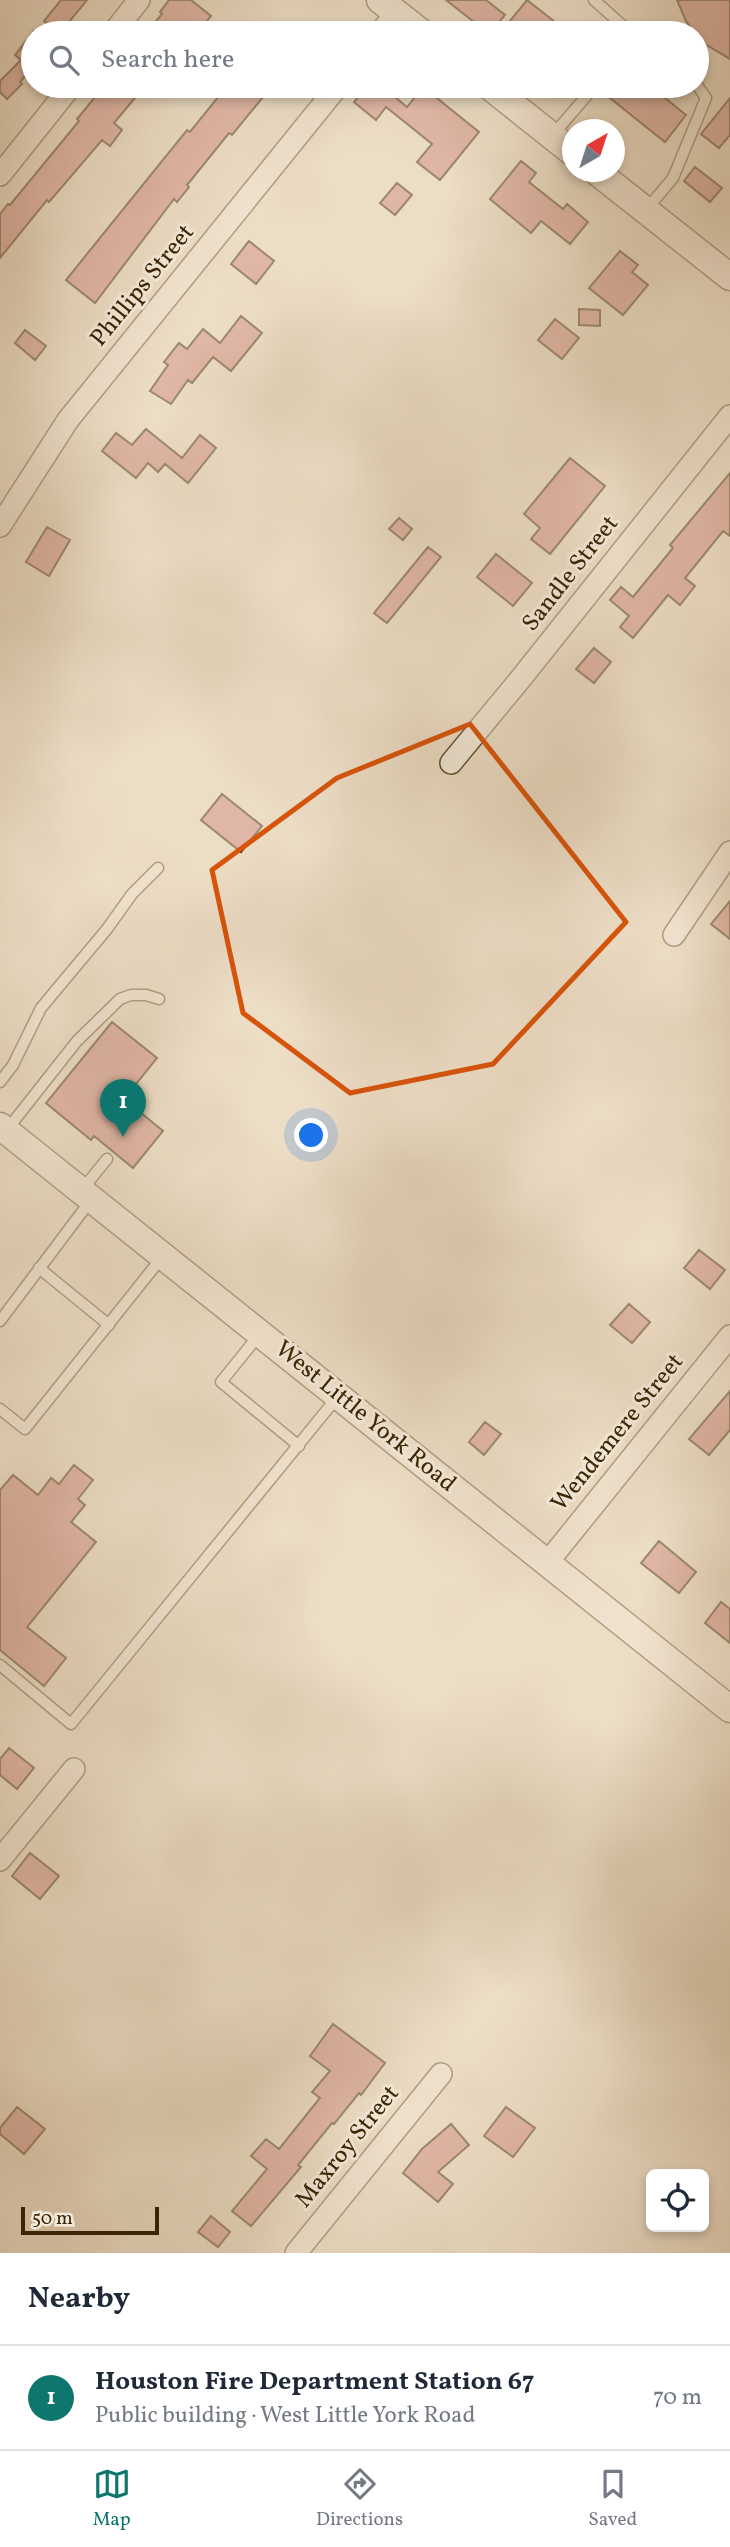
<!DOCTYPE html>
<html lang="en">
<head>
<meta charset="utf-8">
<style>
	body { margin:0; font-family:Vollkorn,serif; background:#f2f2f3; color:#1f2937 }
	.controls { position:absolute; right:21px; bottom:21px; display:grid; overflow:hidden; border-radius:10px; box-shadow:0 4px 10px #0003 }
	.controls button { width:63px; height:63px; display:grid; place-items:center; padding:0; border:0; border-bottom:2px solid #e0e1e3; background:#fff; color:#1f2937; font:35px sans-serif }
	.compass { position:absolute; left:562px; top:119px; width:63px; height:63px; border-radius:50%; background:#fff; box-shadow:0 4px 10px #0003; rotate:39deg }
	.scale { position:absolute; left:21px; bottom:18px; width:138px; box-sizing:border-box; padding-left:7px; border:4px solid #3b2504; border-top:0; font-size:19px; line-height:24px; white-space:nowrap; color:#3b2504; -webkit-text-stroke:5px #f3e9d9; paint-order:stroke }
	.you { position:absolute; left:312px; top:1136px; width:24px; height:24px; margin:-18px; border:5px solid #fff; border-radius:50%; background:#1a73e8; box-shadow:0 0 0 10px #1a73e833 }
	.badge { display:grid; place-items:center; width:46px; height:46px; border-radius:50%; background:#0f766e; color:#fff; font-size:23px; font-weight:700 }
	.pin { position:absolute; translate:-50% -58px; filter:drop-shadow(0 2px 4px #0008) }
	.pin::after { content:''; position:absolute; top:37px; width:24px; height:21px; background:inherit; clip-path:polygon(0 0,100% 0,50% 100%) }
	.list { margin:0; padding:0; list-style:none }
	h2 { display:flex; justify-content:space-between; align-items:center; height:91px; margin:0; padding:0 28px; font-size:30px }
	h2 small { font-size:23px; font-weight:400; color:#747a83 }
	.list li { display:grid; grid-template-columns:46px 1fr auto; gap:21px; align-items:center; box-sizing:border-box; height:105px; padding:0 28px; border-top:2px solid #e0e1e3 }
	.list b { display:block; font-size:26px; white-space:nowrap }
	.list p { margin:0; font-size:23px; white-space:nowrap; color:#747a83 }
	.list em { font-size:23px; font-style:normal; color:#747a83 }
	.icon { flex:none; width:38px; height:38px; fill:none; stroke:currentColor; stroke-width:2; stroke-linecap:round; stroke-linejoin:round }
	.map { position:relative; flex:none; width:730px; height:2253px; overflow:hidden }
	.search { position:absolute; background:#fff; box-shadow:0 4px 10px #0003; left:21px; right:21px; top:21px; height:77px; display:flex; align-items:center; gap:18px; box-sizing:border-box; padding:0 24px; border-radius:38px; color:#747a83; font-size:26px }
	.sheet { height:196px; background:#fff }
	nav { display:flex; justify-content:space-around; align-items:center; box-sizing:border-box; height:98px; border-top:2px solid #e0e1e3; background:#fff; font-size:19px; color:#747a83 }
	nav a { display:grid; justify-items:center; gap:4px }
	nav .on { color:#0f766e }
	.map>svg:first-child { display:block }
</style>
</head>
<body>
<div class="map">
<svg width="730" height="2253" viewBox="0 0 730 2253">
	<rect width="100%" height="100%" fill="#ecddc5"/>
	<filter id="stains"><feTurbulence type="fractalNoise" baseFrequency=".00286" numOctaves="4"/><feColorMatrix values="0 0 0 0 .2 0 0 0 0 .09 0 0 0 0 .02 0 0 0 .5 -.17"/></filter>
	<radialGradient id="worn" r=".72"><stop offset=".6" stop-color="#630" stop-opacity="0"/><stop offset="1" stop-color="#630" stop-opacity=".3"/></radialGradient>
	<!-- building -->
	<path fill="#d08882" stroke="#3b2504" stroke-width="2" d="M61,0H87L60,33L44,21Z
		M169,0H191L211,16L197,33H146L162,14L160,12Z
		M446,0H486L505,15L490,33H488Z
		M527,0L569,33H513L505,27Z
		M677,0H730V59L705,44L694,33L686,21Z
		M33,32V70L31,69L20,82L22,84L7,99L0,92V81L21,60L15,55Z
		M104,86H145L114,123L122,130L110,146L102,140L49,202L47,200L0,258V214L8,204L10,205L79,121L77,119Z
		M227,86H272L232,135L229,133L187,185L189,187L177,202L174,199L95,303L66,280L187,130L190,132Z
		M367,86H382L407,107L423,87L479,132L440,180L417,162L432,144L386,107L376,120L354,102Z
		M612,86H650L686,115L665,142L605,94Z
		M730,98V135L719,148L701,134Z
		M521,161L536,173L529,182L563,209L567,204L588,222L570,244L541,221L531,233L490,199Z
		M695,167L722,188L710,202L684,181Z
		M397,183L412,195L395,215L380,203Z
		M249,241L274,261L256,284L231,264Z
		M620,251L638,265L632,272L648,285L623,315L589,288Z
		M579,309L600,310V326L579,325Z
		M241,316L262,333L231,371L213,357L192,383L188,380L171,404L150,391L168,365L164,362L179,343L187,349L203,329L220,343Z
		M555,319L579,338L562,359L538,340Z
		M25,330L46,346L35,360L15,343Z
		M146,429L182,458L200,435L216,448L188,483L165,464L158,472L148,463L136,478L102,451L116,433L132,445Z
		M570,458L605,486L550,554L531,539L540,528L524,514Z
		M730,473V536L723,531L685,578L695,586L680,605L668,595L633,638L620,627L629,616L610,600L621,587L633,597L673,548L670,545Z
		M399,518L412,529L403,540L389,529Z
		M47,527L70,540L49,576L26,562Z
		M428,547L441,557L387,623L374,613Z
		M496,554L532,583L513,606L477,577Z
		M594,648L611,662L594,683L576,669Z
		M222,794L262,826L241,852L201,820Z
		M730,901V939L711,924Z
		M112,1022L157,1058L124,1099L163,1131L133,1168L94,1136L91,1140L46,1103Z
		M699,1250L725,1270L710,1289L684,1268Z
		M629,1304L650,1322L632,1343L610,1325Z
		M730,1391V1430L709,1455L689,1439Z
		M485,1422L501,1434L484,1455L469,1442Z
		M74,1465L93,1480L78,1499L85,1505L71,1522L96,1542L27,1627L66,1658L44,1686L0,1650V1490L13,1475L38,1495L51,1478L59,1484Z
		M659,1541L696,1572L679,1593L641,1563Z
		M721,1602L730,1609V1643L705,1623Z
		M9,1748L34,1768L17,1789L0,1775V1759Z
		M30,1853L59,1876L40,1899L12,1876Z
		M333,2024L385,2063L361,2095L359,2093L334,2124L332,2123L298,2165L301,2167L251,2226L232,2211L267,2169L251,2156L266,2139L279,2149L320,2098L312,2092L330,2071L310,2056Z
		M17,2107L45,2129L24,2154L0,2134V2128Z
		M506,2107L535,2128L513,2157L484,2136Z
		M451,2124L469,2145L438,2172L453,2184L438,2202L403,2173L422,2149Z
		M211,2216L230,2232L218,2247L198,2232Z"/>
	<g fill="none" stroke-linecap="round" stroke-linejoin="round">
		<defs>
			<path id="service" d="M594,0L631,33
				M552,136L595,86
				M646,210L673,178L706,98L697,85
				M0,1082L13,1065L41,1008L107,929L132,894L158,868
				M6,1131L77,1041L120,999L131,995H146L159,999
				M81,1191L107,1159
				M39,1268L109,1325
				M0,1321L91,1200
				M259,1335L221,1382L299,1446
				M0,1409L25,1429L163,1256
				M0,1665L71,1724L339,1395"/>
			<path id="minor" d="M113,33L139,0
				M380,33L396,13
				M0,175L71,86
				M0,526L68,420L338,86
				M451,763L522,677L730,416
				M674,935L730,852
				M547,1563L730,1336
				M0,1860L74,1769
				M296,2253L441,2074"/>
			<path id="tertiary" d="M380,0L422,33
				M489,86L572,152
				M597,172L730,277
				M0,1126L730,1709"/>
		</defs>
		<!-- service casing -->
		<use href="#service" stroke="#675334" stroke-width="13"/>
		<!-- minor casing -->
		<use href="#minor" stroke="#675334" stroke-width="24"/>
		<!-- tertiary casing -->
		<use href="#tertiary" stroke="#675334" stroke-width="29"/>
		<!-- service -->
		<use href="#service" stroke="#f3e9d9" stroke-width="10"/>
		<!-- minor -->
		<use href="#minor" stroke="#f3e9d9" stroke-width="21"/>
		<!-- tertiary -->
		<use href="#tertiary" stroke="#f3e9d9" stroke-width="26"/>
	</g>
	<!-- marked area -->
	<path d="M0 0H730V2253H0ZM470,724L626,922L493,1064L350,1093L243,1013L212,870L337,778Z" fill="#ecddc5" fill-opacity=".55" fill-rule="evenodd"/>
	<path fill="none" stroke="#d7540b" stroke-width="5" stroke-linejoin="round" d="M470,724L626,922L493,1064L350,1093L243,1013L212,870L337,778Z"/>
	<g text-anchor="middle" dominant-baseline="central" stroke-width="6" stroke-linejoin="round" paint-order="stroke">
		<!-- street labels -->
		<g font-size="24" fill="#3b2504" stroke="#f3e9d9">
			<text transform="translate(143 286) rotate(-51)">Phillips Street</text>
			<text transform="translate(571 574) rotate(-52)">Sandle Street</text>
			<text transform="translate(365 1417) rotate(39)">West Little York Road</text>
			<text transform="translate(618 1433) rotate(-51)">Wendemere Street</text>
			<text transform="translate(348 2147) rotate(-51)">Maxroy Street</text>
		</g>
	</g>
	<rect width="100%" height="100%" filter="url(#stains)"/>
	<rect width="100%" height="100%" fill="url(#worn)"/>
</svg>
<div class="controls">
<button><svg class="icon" aria-label="locate" viewBox="0 0 24 24"><circle cx="12" cy="12" r="6"/><path d="M12 2v4M12 18v4M2 12h4M18 12h4"/></svg></button>
</div>
<svg class="compass" viewBox="-18 -18 36 36"><path d="M0-13l5 13h-10z" fill="#e53935"/><path d="M0 13l5-13h-10z" fill="#747a83"/></svg>
<div class="scale">50 m</div>
<div class="you"></div>
<div class="pin badge" style="left:123px;top:1137px">1</div>
<div class="search"><svg class="icon" aria-label="search" viewBox="0 0 24 24"><circle cx="10" cy="10" r="6"/><path d="M15 15l6 6"/></svg>Search here</div>
</div>
<section class="sheet">
<h2>Nearby<small></small></h2>
<ul class="list">
<li><span class="badge">1</span><div><b>Houston Fire Department Station 67</b><p>Public building · West Little York Road</p></div><em>70 m</em></li>
</ul>
</section>
<nav>
<a class="on"><svg class="icon" aria-label="map" viewBox="0 0 24 24"><path d="M3 6l6-2 6 2 6-2v14l-6 2-6-2-6 2zM9 4v14M15 6v14"/></svg>Map</a>
<a><svg class="icon" aria-label="directions" viewBox="0 0 24 24"><path d="M12 3l9 9-9 9-9-9zM9 14v-3h6M13 9l2 2-2 2"/></svg>Directions</a>
<a><svg class="icon" aria-label="saved" viewBox="0 0 24 24"><path d="M7 4h10v16l-5-4-5 4z"/></svg>Saved</a>
</nav>
</body>
</html>
